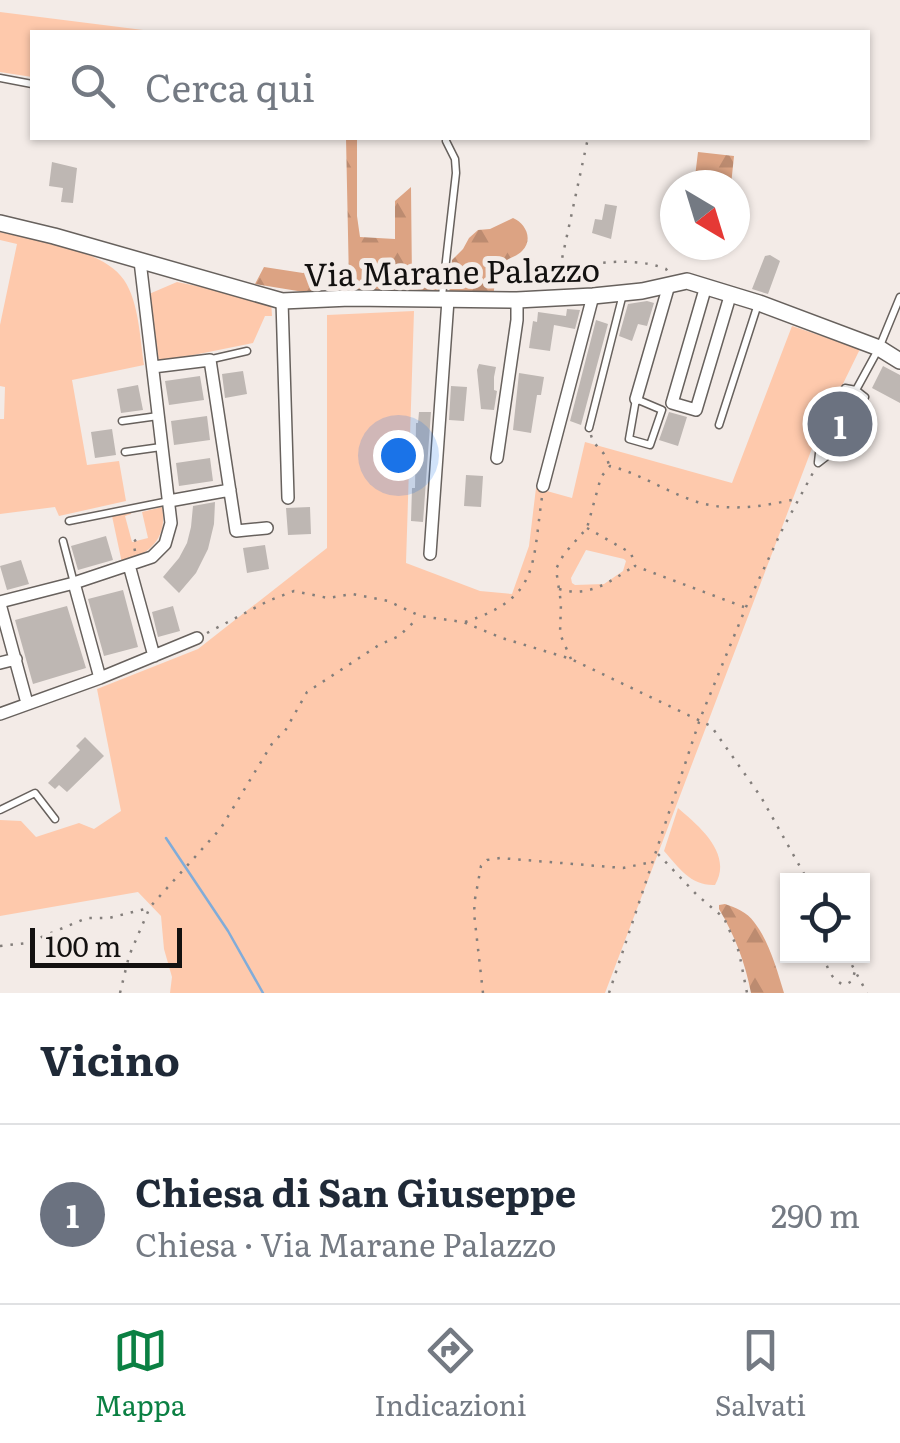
<!DOCTYPE html>
<html lang="it">
<head>
<meta charset="utf-8">
<style>
	body { margin:0; font-family:Literata,serif; background:#f6f6f7; color:#1f2937 }
	.controls { position:absolute; right:30px; bottom:30px; display:grid; overflow:hidden; border-radius:0px; box-shadow:0 2px 8px #0004 }
	.controls button { width:90px; height:90px; display:grid; place-items:center; padding:0; border:0; border-bottom:2px solid #e0e1e3; background:#fff; color:#1f2937; font:50px sans-serif }
	.compass { position:absolute; left:660px; top:170px; width:90px; height:90px; border-radius:50%; background:#fff; box-shadow:0 2px 8px #0004; rotate:142deg }
	.scale { position:absolute; left:30px; bottom:25px; width:152px; box-sizing:border-box; padding-left:10px; border:5px solid #131110; border-top:0; font-size:28px; line-height:35px; white-space:nowrap; color:#131110; -webkit-text-stroke:8px #f3ebe7; paint-order:stroke }
	.you { position:absolute; left:398px; top:455px; width:35px; height:35px; margin:-25px; border:8px solid #fff; border-radius:50%; background:#1a73e8; box-shadow:0 0 0 15px #1a73e833 }
	.badge { display:grid; place-items:center; width:65px; height:65px; border-radius:50%; background:#0b8043; color:#fff; font-size:32px; font-weight:700 }
	.pin { position:absolute; translate:-50% -50%; border:5px solid #fff; box-shadow:0 2px 10px #0006 }
	.list { margin:0; padding:0; list-style:none }
	h2 { display:flex; justify-content:space-between; align-items:center; height:130px; margin:0; padding:0 40px; font-size:42px }
	h2 small { font-size:32px; font-weight:400; color:#747a83 }
	.list li { display:grid; grid-template-columns:65px 1fr auto; gap:30px; align-items:center; box-sizing:border-box; height:180px; padding:0 40px; border-top:2px solid #e0e1e3 }
	.list b { display:block; font-size:38px; white-space:nowrap }
	.list p { margin:0; font-size:32px; white-space:nowrap; color:#747a83 }
	.list em { font-size:32px; font-style:normal; color:#747a83 }
	.icon { flex:none; width:55px; height:55px; fill:none; stroke:currentColor; stroke-width:2; stroke-linecap:round; stroke-linejoin:round }
	.map { position:relative; flex:none; width:900px; height:993px; overflow:hidden }
	.search { position:absolute; background:#fff; box-shadow:0 2px 8px #0004; left:30px; right:30px; top:30px; height:110px; display:flex; align-items:center; gap:25px; box-sizing:border-box; padding:0 35px; border-radius:0px; color:#747a83; font-size:38px }
	.sheet { height:310px; background:#fff }
	nav { display:flex; justify-content:space-around; align-items:center; box-sizing:border-box; height:140px; border-top:2px solid #e0e1e3; background:#fff; font-size:28px; color:#747a83 }
	nav a { display:grid; justify-items:center; gap:5px }
	nav .on { color:#0b8043 }
	.map>svg:first-child { display:block }
</style>
</head>
<body>
<div class="map">
<svg width="900" height="993" viewBox="0 0 900 993">
	<defs>
		<pattern id="forest-firs" width="22" height="20" patternUnits="userSpaceOnUse" patternTransform="scale(2.5)"><rect width="22" height="20" fill="#dca383"/><path d="M5 1l3.5 6h-7zM16 11l3.5 6h-7z" fill="#bc8b70"/></pattern>
	</defs>
	<rect width="100%" height="100%" fill="#f3ebe7"/>
	<!-- green -->
	<path fill="#fec9ac" fill-rule="evenodd" d="M0,12L159,32H32V77L0,72Z
		M0,232C36,240 103,249 124,280C139,302 140,339 144,365L72,380L87,465L119,461L126,501L59,516L55,507L0,514V419H4L5,387L0,386V325L17,244L0,240Z
		M177,282L271,301L272,316H265L253,343L159,362L149,294Z
		M414,311L406,563L480,591L512,594L529,546L536,488L572,498L585,442L732,483L792,326L860,349L814,443L605,993H170L172,977L164,949L161,916L138,892L0,916V820L21,821L36,837L79,823L94,829L121,811L97,689L198,649L327,548V315ZM586,550L624,559L626,561L623,571L604,584L575,585L572,583L571,578Z
		M162,507C168,538 150,554 122,563L112,516L131,512V514L125,516L132,542L148,538L142,512Z
		M678,808C700,827 733,854 715,885C691,886 679,868 664,851Z"/>
	<!-- forest -->
	<path fill="url(#forest-firs)" d="M346,138H357V216L360,237L395,239V201L411,187L412,281L432,285L441,291L440,298L330,295L333,284L349,282Z
		M698,152L734,156L731,185H694Z
		M513,218C525,223 534,239 522,251C517,257 507,257 502,265C495,272 495,286 493,297L449,296L452,260L463,249L469,238L478,230L490,229Z
		M264,267L303,273L312,270L318,281L316,294L255,284Z
		M725,904C736,908 747,912 754,922C769,941 777,970 784,993H751C745,962 735,936 719,909V905Z"/>
	<g fill="none" stroke-linecap="round" stroke-linejoin="round">
		<!-- stream -->
		<path stroke="#81acd9" stroke-width="2.5" d="M166,838L228,931L263,993"/>
	</g>
	<!-- building -->
	<path fill="#beb7b3" d="M52,162L77,168L73,203L61,202L63,188L49,186Z
		M605,204L617,206L611,239L592,233L595,219L602,220Z
		M770,255L780,261L768,294L752,289L765,256Z
		M647,301L654,303L647,326L638,324L632,341L619,336L628,304Z
		M567,309L580,310L575,329L554,325L550,351L529,348L533,321L537,322L538,312L566,316Z
		M596,320L608,324L581,425L570,421Z
		M479,364L496,367L494,377V390L497,391L494,410L481,409L477,370Z
		M883,366L900,375V403L872,388Z
		M243,371L247,394L225,398L222,374Z
		M519,373L544,377L541,395H537L531,433L513,430Z
		M200,376L204,400L169,405L165,381Z
		M138,385L143,410L121,413L117,389Z
		M451,386L467,387L464,421L449,420Z
		M419,412H431L423,522L411,521L412,488H415L416,423H418Z
		M669,412L687,417L678,446L659,440Z
		M207,416L210,440L174,445L171,421Z
		M112,429L116,455L95,458L91,432Z
		M210,458L213,481L179,486L176,463Z
		M466,475L483,476L481,507L464,506Z
		M215,502L214,524L208,549L196,573L179,593L163,577L179,558L187,543L191,527L193,506Z
		M310,507L311,534L288,535L286,508Z
		M106,536L113,560L78,570L71,546Z
		M265,545L269,569L247,573L243,548Z
		M21,560L29,584L7,590L0,566Z
		M123,590L138,647L104,656L88,599Z
		M67,606L86,668L33,684L15,620Z
		M173,606L180,631L158,637L152,612Z
		M85,737L104,756L67,792L59,785L55,789L48,783L80,750L76,746Z"/>
	<g fill="none" stroke-linecap="round" stroke-linejoin="round">
		<defs>
			<path id="lane" d="M0,78L32,84
				M442,296L456,173L455,159L446,141
				M212,359L247,351
				M636,399L662,410L650,445L629,439Z
				M122,421L158,416
				M719,425L758,304
				M589,428L623,294
				M125,452L161,447
				M818,462L821,436L845,388L856,390
				M818,463C846,443 850,427 865,397L856,390L879,348L900,297
				M69,521L169,501
				M63,541L74,583
				M0,810L35,793L55,819"/>
			<path id="street" d="M706,286L672,403L696,410L731,293
				M282,301L288,498
				M153,367L210,360L236,531L267,528
				M636,399L669,285
				M497,458L517,320V300
				M543,486L593,296
				M169,501L230,490
				M430,554L448,300
				M129,565L154,656
				M74,583L100,678
				M0,602L74,583L152,557L165,544L171,523L140,261
				M0,604L27,703
				M0,663L16,659
				M0,714L100,678L197,638"/>
			<path id="secondary" d="M0,223L54,236L282,301L350,298L517,300L593,296L642,291L687,281L759,303L879,348L900,361"/>
		</defs>
		<!-- lane casing -->
		<use href="#lane" stroke="#67615d" stroke-width="9"/>
		<!-- street casing -->
		<use href="#street" stroke="#67615d" stroke-width="14"/>
		<!-- secondary casing -->
		<use href="#secondary" stroke="#67615d" stroke-width="18"/>
		<!-- path -->
		<path stroke="#837e7b" stroke-width="2.5" stroke-dasharray="2.5 8" stroke-linecap="butt" d="M560,268L588,138
			M512,286C550,268 626,252 666,269L668,272
			M591,435C594,448 605,449 609,465
			M587,528L631,553L635,566L744,607
			M135,551L133,542L142,536
			M559,589C589,598 609,582 633,567
			M465,622C540,598 532,565 542,497
			M207,633L268,601L294,591L328,598L352,594L388,601L420,616L463,622L502,638L571,659L711,726L761,797L808,881
			M571,659L560,634L561,603L556,569L564,554L587,528L601,477L610,466C638,473 662,489 689,499C724,513 761,507 796,499
			M658,854L697,895L724,918L739,952L747,993
			M0,946L27,943L87,918H109L149,908
			M823,956C828,968 831,981 845,985L852,981L855,971
			M847,956L867,993
			M120,993L129,956L150,907L221,828L273,742L285,731L307,692L379,645L399,636L418,618
			M483,993L474,913L475,899L481,866L487,860L500,858L623,868L652,862
			M609,993L700,719L746,607L781,532L815,469"/>
		<!-- lane -->
		<use href="#lane" stroke="#fff" stroke-width="6"/>
		<!-- street -->
		<use href="#street" stroke="#fff" stroke-width="11"/>
		<!-- secondary -->
		<use href="#secondary" stroke="#fff" stroke-width="15"/>
	</g>
	<g text-anchor="middle" dominant-baseline="central" stroke-width="10" stroke-linejoin="round" paint-order="stroke">
		<!-- street labels -->
		<g font-size="32" fill="#131110" stroke="#f3ebe7">
			<text transform="translate(452 270) rotate(-1)">Via Marane Palazzo</text>
		</g>
	</g>
</svg>
<div class="controls">
<button><svg class="icon" aria-label="locate" viewBox="0 0 24 24"><circle cx="12" cy="12" r="6"/><path d="M12 2v4M12 18v4M2 12h4M18 12h4"/></svg></button>
</div>
<svg class="compass" viewBox="-18 -18 36 36"><path d="M0-13l5 13h-10z" fill="#e53935"/><path d="M0 13l5-13h-10z" fill="#747a83"/></svg>
<div class="scale">100 m</div>
<div class="you"></div>
<div class="pin badge" style="left:840px;top:424px;background:#6b7280">1</div>
<div class="search"><svg class="icon" aria-label="search" viewBox="0 0 24 24"><circle cx="10" cy="10" r="6"/><path d="M15 15l6 6"/></svg>Cerca qui</div>
</div>
<section class="sheet">
<h2>Vicino<small></small></h2>
<ul class="list">
<li><span class="badge" style="background:#6b7280">1</span><div><b>Chiesa di San Giuseppe</b><p>Chiesa · Via Marane Palazzo</p></div><em>290 m</em></li>
</ul>
</section>
<nav>
<a class="on"><svg class="icon" aria-label="map" viewBox="0 0 24 24"><path d="M3 6l6-2 6 2 6-2v14l-6 2-6-2-6 2zM9 4v14M15 6v14"/></svg>Mappa</a>
<a><svg class="icon" aria-label="directions" viewBox="0 0 24 24"><path d="M12 3l9 9-9 9-9-9zM9 14v-3h6M13 9l2 2-2 2"/></svg>Indicazioni</a>
<a><svg class="icon" aria-label="saved" viewBox="0 0 24 24"><path d="M7 4h10v16l-5-4-5 4z"/></svg>Salvati</a>
</nav>
</body>
</html>
